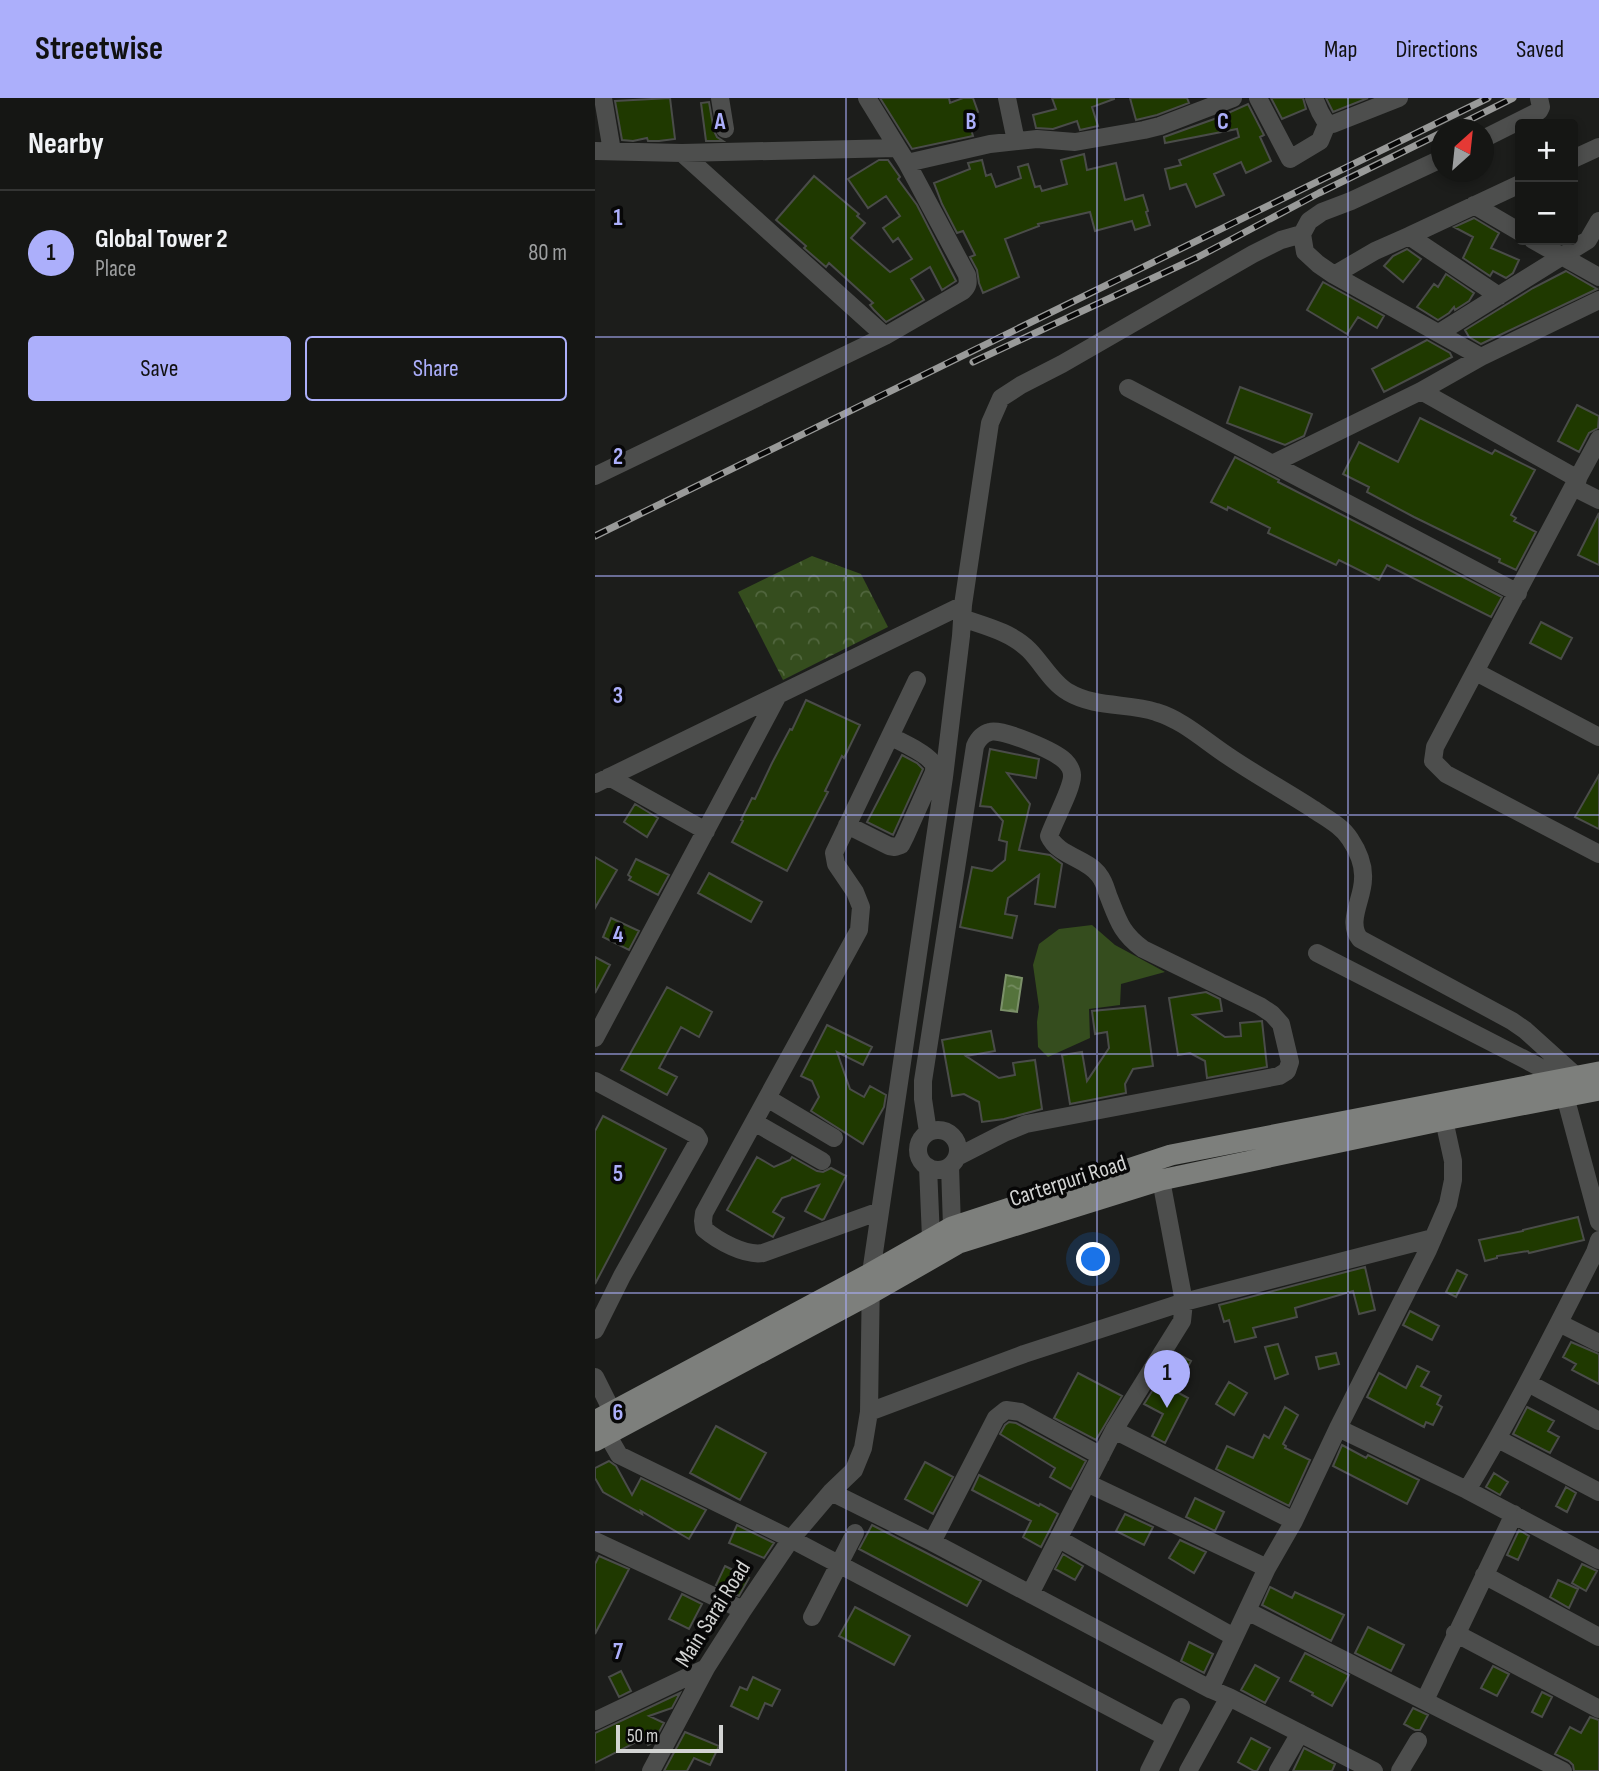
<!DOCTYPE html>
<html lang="en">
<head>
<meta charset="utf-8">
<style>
	body { margin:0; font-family:"Sofia Sans Condensed",sans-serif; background:#222322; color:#f1f3f6 }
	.controls { position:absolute; right:21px; top:21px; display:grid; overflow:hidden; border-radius:7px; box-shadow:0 4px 10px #0003 }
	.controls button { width:63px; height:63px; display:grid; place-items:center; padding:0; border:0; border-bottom:2px solid #343534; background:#151614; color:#f1f3f6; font:35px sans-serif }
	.compass { position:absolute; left:836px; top:21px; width:63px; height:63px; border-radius:50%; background:#151614; box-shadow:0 4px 10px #0003; rotate:27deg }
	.scale { position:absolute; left:21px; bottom:18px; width:107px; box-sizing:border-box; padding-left:7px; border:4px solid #d3d4d3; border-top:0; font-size:19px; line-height:24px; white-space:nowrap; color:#d3d4d3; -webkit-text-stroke:5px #070707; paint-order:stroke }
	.you { position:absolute; left:499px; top:1162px; width:24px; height:24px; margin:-18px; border:5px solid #fff; border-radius:50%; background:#1a73e8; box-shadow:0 0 0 10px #1a73e833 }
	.badge { display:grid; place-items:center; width:46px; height:46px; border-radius:50%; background:#acaffb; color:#111; font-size:23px; font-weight:700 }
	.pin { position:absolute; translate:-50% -58px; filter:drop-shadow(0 2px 4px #0008) }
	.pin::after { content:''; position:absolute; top:37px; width:24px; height:21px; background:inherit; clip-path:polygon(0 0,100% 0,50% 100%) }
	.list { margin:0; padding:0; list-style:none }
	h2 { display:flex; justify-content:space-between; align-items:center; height:91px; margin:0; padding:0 28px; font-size:30px }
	h2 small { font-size:23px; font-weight:400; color:#9d9fa0 }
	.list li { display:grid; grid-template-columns:46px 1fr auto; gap:21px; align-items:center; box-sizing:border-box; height:126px; padding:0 28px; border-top:2px solid #343534 }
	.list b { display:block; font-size:26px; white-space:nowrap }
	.list p { margin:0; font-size:23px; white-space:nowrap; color:#9d9fa0 }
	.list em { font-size:23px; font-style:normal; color:#9d9fa0 }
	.actions { display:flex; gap:14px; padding:21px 28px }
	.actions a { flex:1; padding:16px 0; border:2px solid #acaffb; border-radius:7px; text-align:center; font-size:24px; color:#acaffb }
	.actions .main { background:#acaffb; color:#111 }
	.map { position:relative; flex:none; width:1004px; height:1673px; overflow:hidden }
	header { display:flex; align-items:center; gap:42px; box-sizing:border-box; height:98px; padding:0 35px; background:#acaffb; color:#111 }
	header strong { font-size:33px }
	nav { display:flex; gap:38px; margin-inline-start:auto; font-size:24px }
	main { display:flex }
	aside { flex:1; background:#151614 }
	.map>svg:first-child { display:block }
</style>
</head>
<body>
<header>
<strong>Streetwise</strong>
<nav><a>Map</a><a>Directions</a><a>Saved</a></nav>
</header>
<main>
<aside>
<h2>Nearby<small></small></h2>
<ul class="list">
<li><span class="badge">1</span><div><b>Global Tower 2</b><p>Place</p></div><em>80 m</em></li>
</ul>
<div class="actions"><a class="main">Save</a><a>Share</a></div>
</aside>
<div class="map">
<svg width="1004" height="1673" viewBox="0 0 1004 1673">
	<defs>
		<pattern id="park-crowns" width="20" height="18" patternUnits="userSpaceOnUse" patternTransform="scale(1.75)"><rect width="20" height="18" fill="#354d1e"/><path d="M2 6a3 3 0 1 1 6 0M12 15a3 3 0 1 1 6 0" fill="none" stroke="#51663e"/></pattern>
		<pattern id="water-ripples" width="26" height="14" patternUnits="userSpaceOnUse" patternTransform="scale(1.75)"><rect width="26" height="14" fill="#55733c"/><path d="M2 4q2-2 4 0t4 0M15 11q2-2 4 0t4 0" fill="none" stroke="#748c60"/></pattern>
	</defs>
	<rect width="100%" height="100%" fill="#1c1d1b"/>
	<!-- grass -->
	<path fill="#354d1e" d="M497,827L520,847L570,874L526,886L525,907L494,911L495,940L453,959L443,949L442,924L444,909L438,867L444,846L464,831Z"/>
	<!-- park -->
	<path fill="url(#park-crowns)" d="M217,458L266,476L293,529L188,582L143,494Z"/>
	<!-- water -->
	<path fill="url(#water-ripples)" stroke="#7b9069" stroke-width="2" d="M411,877L427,880L422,914L406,912Z"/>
	<!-- building -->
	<path fill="#1f3900" stroke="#4a4c49" stroke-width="2" d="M75,0L80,41L64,43H53L52,40L38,43L27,42L20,3Z
		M285,0H354L355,5L368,0H378L383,14L372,18L378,38L317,51Z
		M457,0H519V1L497,9L503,28L485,32L482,23L458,31L441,30L438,17L461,11Z
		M535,0H592L594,5L562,17L541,22Z
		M676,0H708L711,11L687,21Z
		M731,0H773L738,14Z
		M114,4L119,33L122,39L128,43H111L106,5Z
		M653,6L669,37L665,39L676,63L651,75L646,64L619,76L629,97L601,109L591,86L575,91L570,71L586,67L584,62L644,39L642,31L570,45L569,39L622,20Z
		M489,56L492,72L521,65L530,102L548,97L553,113L551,114L555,127L540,132L537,123L500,133L495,114L443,126L444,128L410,141L424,179L388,195L384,185L382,172L375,159L380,157L368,133L362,135L347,106L339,85L375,71L373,65L387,62L391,78L396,76L401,89L426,80L423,69L433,66L440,89L445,88L447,93L472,86L466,62Z
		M284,62H293L305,79L303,81L322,107L361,183L347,192L335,169L316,181L329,202L291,224L279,212L275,207L278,205L234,165L231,169L209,150L211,148L181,122L219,78L264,116L262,118L270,125L256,140L295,174L317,161L303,140L298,144L288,130L305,118L291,98L273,110L253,81Z
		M879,120L904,135L896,150L924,162L918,175L911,180L898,173L895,178L868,160L878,139L859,129Z
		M812,151L826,161L808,184L789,168L798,158Z
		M971,173L1002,191L886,246L874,239L870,232L938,190Z
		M851,176L879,195L874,203L860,212L859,209L854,215L843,222L822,209L839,186L843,189Z
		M728,184L789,218L782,230L763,219L752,236L712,212Z
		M832,242L855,255L857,259L789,294L777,271Z
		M645,289L717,316L709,338L690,347L632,325Z
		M982,307L1004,318L1003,330L994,335L984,354L963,343Z
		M825,320L897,356L900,352L940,372L916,417L921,420L919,423L941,434L921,472L904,464L905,461L819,419L772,394L774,389L748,376L764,344L803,364Z
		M640,359L684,382L683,384L907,499L896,519L792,467L784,482L744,462L741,467L673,435L675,430L633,409L632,412L616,404Z
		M1004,415V467L983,457Z
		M946,524L977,540L966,561L935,545Z
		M211,602L265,627L249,660L247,658L230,693L233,694L192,773L137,744L148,723L146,722L157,700L160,701L177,665L195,631L197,632Z
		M395,651L444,661L441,680L412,675L435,706L424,752L455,757L467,766L460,809L440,806L444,777L413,800L410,816L422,818L417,840L365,829L377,769L397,773L410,762L412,744L404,742L408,723L396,709L385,708Z
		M307,657L322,665L328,671L298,737L272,724Z
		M1004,677V731L980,719Z
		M40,706L63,720L52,739L29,724Z
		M0,759L22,772L0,810Z
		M41,761L74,777L63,797L34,782L36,779L33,777Z
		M114,775L167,804L156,824L103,795Z
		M16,820L44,833L34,852L8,839Z
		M0,859L15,867L0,895Z
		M72,889L117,914L104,939L86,929L64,970L82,979L72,997L26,972Z
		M611,894L625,901L627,913L598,917L630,939L646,938L645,925L667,923L672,969L612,980L610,963L595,955L583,957L574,900Z
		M550,908L558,968L538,971L530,986L531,995L475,1006L467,957L487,954L492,983L514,950L512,934L500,936L497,913Z
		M232,927L277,949L268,967L242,954L255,991L269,999L275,988L291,997L289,1009L268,1046L216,1013L224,999L217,983L206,978Z
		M396,933L400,953L371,958L404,980L420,977L418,965L440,962L447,1011L409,1021L387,1024L384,1004L369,996L357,998L347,942Z
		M8,1018L71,1051L0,1186V1033Z
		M162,1059L179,1069L195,1062L197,1059L222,1073L228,1074L236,1070L251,1078L229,1121L227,1122L210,1113L224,1087L187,1100L178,1114L189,1120L178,1139L132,1112Z
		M983,1119L989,1142L934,1155L933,1153L902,1158V1160L890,1163L884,1142L928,1133V1132Z
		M770,1169L780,1212L764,1216L758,1193L700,1210L702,1219L658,1230L661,1239L640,1244L634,1222L629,1224L624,1207Z
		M862,1172L872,1177L861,1199L851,1194Z
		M815,1213L844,1228L837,1242L808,1227Z
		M976,1244L1004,1256V1286L977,1272L981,1266L968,1259Z
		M683,1246L693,1276L680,1281L670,1249Z
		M581,1255L596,1263L580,1293L593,1300L570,1345L557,1338L568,1316L549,1306Z
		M741,1255L744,1266L724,1271L721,1259Z
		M822,1268L834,1274L826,1288L846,1298L842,1306L847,1309L838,1327L831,1324L829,1329L772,1299L784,1275L811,1290Z
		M483,1275L527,1298L501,1342L459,1320Z
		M634,1284L652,1295L639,1317L621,1306Z
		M690,1309L703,1317L688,1346L691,1348L690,1350L715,1362L694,1408L621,1371L632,1348L658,1360L669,1337L674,1340Z
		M932,1309L959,1323L953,1333L964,1339L955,1355L918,1336Z
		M414,1324L421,1325L491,1363L476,1391L455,1379L460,1370L405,1336L410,1327Z
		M121,1328L171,1355L145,1402L95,1375Z
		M747,1347L771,1360L773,1357L824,1382L812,1406L738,1368Z
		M14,1363L21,1368L37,1397L46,1380L111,1412L94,1441L46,1413L47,1416L8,1394L0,1380V1370Z
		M330,1364L358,1379L338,1416L310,1401Z
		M899,1375L913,1384L905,1397L891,1389Z
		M384,1377L444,1408L445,1406L463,1416L446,1449L428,1439L436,1423L377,1392Z
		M971,1389L981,1395L972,1414L961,1408Z
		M600,1400L629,1414L620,1433L591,1419Z
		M530,1416L558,1429L549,1447L521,1433Z
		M142,1427L179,1445L169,1460L134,1445Z
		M277,1427L386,1483L372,1508L264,1451Z
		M924,1432L934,1438L923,1462L912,1457Z
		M585,1442L611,1454L599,1475L574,1460Z
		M468,1456L488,1468L480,1482L460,1471Z
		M4,1458L34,1471L0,1536V1466Z
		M987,1466L1002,1473L991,1493L977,1485Z
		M130,1468L154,1480L144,1498L121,1487Z
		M963,1482L983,1491L974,1510L955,1499Z
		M675,1489L697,1500L700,1494L749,1517L736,1543L667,1507Z
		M87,1496L107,1506L94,1531L74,1521Z
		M260,1509L315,1538L299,1567L244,1538Z
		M773,1529L809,1547L796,1573L760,1555Z
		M594,1544L618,1556L609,1575L586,1563Z
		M710,1555L754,1577L737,1608L717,1597L718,1595L695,1583Z
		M660,1567L684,1580L670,1605L646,1592Z
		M898,1568L914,1576L902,1598L886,1590Z
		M26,1573L36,1593L24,1599L14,1579Z
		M158,1579L185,1592L177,1608L170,1605L163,1621L136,1608L145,1589L152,1592Z
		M947,1594L957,1599L947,1619L937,1614Z
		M85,1595L77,1610L54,1618L69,1625L58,1645L53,1647L49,1640L0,1665V1635Z
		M818,1610L833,1617L825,1632H820L809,1626Z
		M995,1619L1004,1622V1673H979L978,1667L974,1663L960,1656L975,1629L986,1635Z
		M90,1634L124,1648L115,1667L99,1660L92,1673H69Z
		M656,1640L675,1650L662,1673H659L643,1664Z
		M709,1650L740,1666L737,1673H698Z"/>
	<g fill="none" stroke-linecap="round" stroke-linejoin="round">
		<!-- minor -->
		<path stroke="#4d4e4d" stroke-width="18" d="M8,0L17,53
			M125,0L130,31
			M412,0L421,43
			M663,0L695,61L725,43L732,26
			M719,0L725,14L732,26H738L804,0
			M888,41L944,13L946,9L944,0
			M0,53L87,55L301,50
			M87,55L290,238
			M846,61L756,103L727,114L714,123L707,136L710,154L723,166L739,177L886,259
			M978,61L1004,49
			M312,65L395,46L442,41L480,44L549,32L565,28L638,0
			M879,107L925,134
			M814,138L904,198
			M938,142L1004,179
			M739,177L780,153L814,138L925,86
			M844,235L993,142L1004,123
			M533,290L923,495
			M826,293L983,381
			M1004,341L978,389L1004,402
			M677,366L826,293L886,259L1004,202
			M0,378L290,238L368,193C374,187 373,184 372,177L312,65L272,0
			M978,389L840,649L838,663L851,676L1004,756
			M367,520C390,528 416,534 434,552C447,565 457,585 473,594C500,610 533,605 561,614C588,622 610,643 633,658C661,677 690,693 718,711C731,720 747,728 755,741C763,753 769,767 768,781C768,801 751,824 765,841L917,923L930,932L981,978
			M881,574L1004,639
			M14,679L111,733
			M0,686L368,507
			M252,727L294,748L300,749L306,747L310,739L339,674C339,668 340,667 336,663C329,654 306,644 295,638
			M722,855L931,962L946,970L962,982L970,998L1004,1124
			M0,940L182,599
			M0,983L101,1037L104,1042L27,1178L0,1232
			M172,1000L239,1040
			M159,1024L227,1063
			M323 1052a20 20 0 1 1 40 0a20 20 0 1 1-40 0Z
			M333,1034L328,1001V983L380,648C383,641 387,636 395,634C407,630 460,653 470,663C473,666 477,672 477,677C478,689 459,723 454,738C463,758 492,760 504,777C509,783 511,791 513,797C523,822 526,835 548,851L665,908L677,916L686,926L695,964L692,973L684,978L431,1026L409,1035L362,1059
			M355,1068L357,1129L362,1140
			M333,1069L336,1140L342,1151
			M285,1113L168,1155C150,1158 123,1143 109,1131L108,1123L109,1115L264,832L266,809L260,794L241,766L239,755L322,582
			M964,1225L1004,1245
			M0,1279L22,1323
			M933,1285L1004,1323
			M274,1314L429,1256L589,1204L838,1140
			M6,1326L24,1357L196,1441L571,1639
			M743,1330L872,1392L1004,1462
			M519,1332L699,1423
			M903,1341L1004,1394
			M492,1385L672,1470
			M872,1392C919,1315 959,1234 1000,1154L1004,1142
			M236,1394L337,1444L615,1591L634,1599L779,1673
			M464,1441L639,1539
			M0,1443L148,1512
			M337,1444L401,1320L411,1312L425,1314L506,1358
			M889,1477L1004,1539
			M435,1496L519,1332L587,1223L589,1204L566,1082
			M652,1513L968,1673
			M217,1519L260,1435
			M860,1535L1004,1611
			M615,1591L672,1470L699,1423L743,1330L833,1152L853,1106L858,1082V1063L849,1022
			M830,1602L919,1416
			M0,1623L111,1570
			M56,1673L111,1570L148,1512L196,1441L236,1394L259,1372L268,1350L274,1314L276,1175L349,679L366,538L368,507L395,325L406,300L426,287L467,266L658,156L686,142L707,136
			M554,1673L586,1609
			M593,1673L634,1599
			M683,1673L705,1635
			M805,1673L823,1643"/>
		<!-- major -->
		<path stroke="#7d7f7c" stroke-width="21" d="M0,1323L276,1175L357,1129L576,1057L1004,974
			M0,1343L275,1196L364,1145L566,1082L849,1022L1004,992"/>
		<defs>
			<path id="rail" d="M854,32L918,0
				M378,264L603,159L724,95L846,35
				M0,438L893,0"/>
		</defs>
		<!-- rail casing -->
		<use href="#rail" stroke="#999a99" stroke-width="7"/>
		<!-- rail -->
		<use href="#rail" stroke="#070707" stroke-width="4.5" stroke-dasharray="13" stroke-linecap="butt"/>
	</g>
	<!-- grid -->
	<path fill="none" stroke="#acaffb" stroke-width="2" stroke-opacity="0.55" d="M251,0V1673M502,0V1673M753,0V1673M0,239H1004M0,478H1004M0,717H1004M0,956H1004M0,1195H1004M0,1434H1004"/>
	<g text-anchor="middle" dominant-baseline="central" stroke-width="7" stroke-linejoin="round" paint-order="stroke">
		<!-- street labels -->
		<g font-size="23" fill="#d3d4d3" stroke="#070707">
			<text transform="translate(473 1083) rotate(-18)">Carterpuri Road</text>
			<text transform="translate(118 1516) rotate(-58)">Main Sarai Road</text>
		</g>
	</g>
	<g font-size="23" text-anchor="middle" font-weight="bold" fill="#acaffb" stroke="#070707" stroke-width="7" stroke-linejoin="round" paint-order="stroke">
		<text x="125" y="31">A</text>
		<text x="376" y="31">B</text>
		<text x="628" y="31">C</text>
		<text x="23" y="127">1</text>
		<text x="23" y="366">2</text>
		<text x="23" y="605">3</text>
		<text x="23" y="844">4</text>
		<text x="23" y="1083">5</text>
		<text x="23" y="1322">6</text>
		<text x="23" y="1561">7</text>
	</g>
</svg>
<div class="controls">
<button>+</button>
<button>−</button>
</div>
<svg class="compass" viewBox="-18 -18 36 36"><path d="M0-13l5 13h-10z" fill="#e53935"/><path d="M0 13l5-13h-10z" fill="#9d9fa0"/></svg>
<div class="scale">50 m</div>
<div class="you"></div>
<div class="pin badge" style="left:572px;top:1310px">1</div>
</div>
</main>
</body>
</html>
